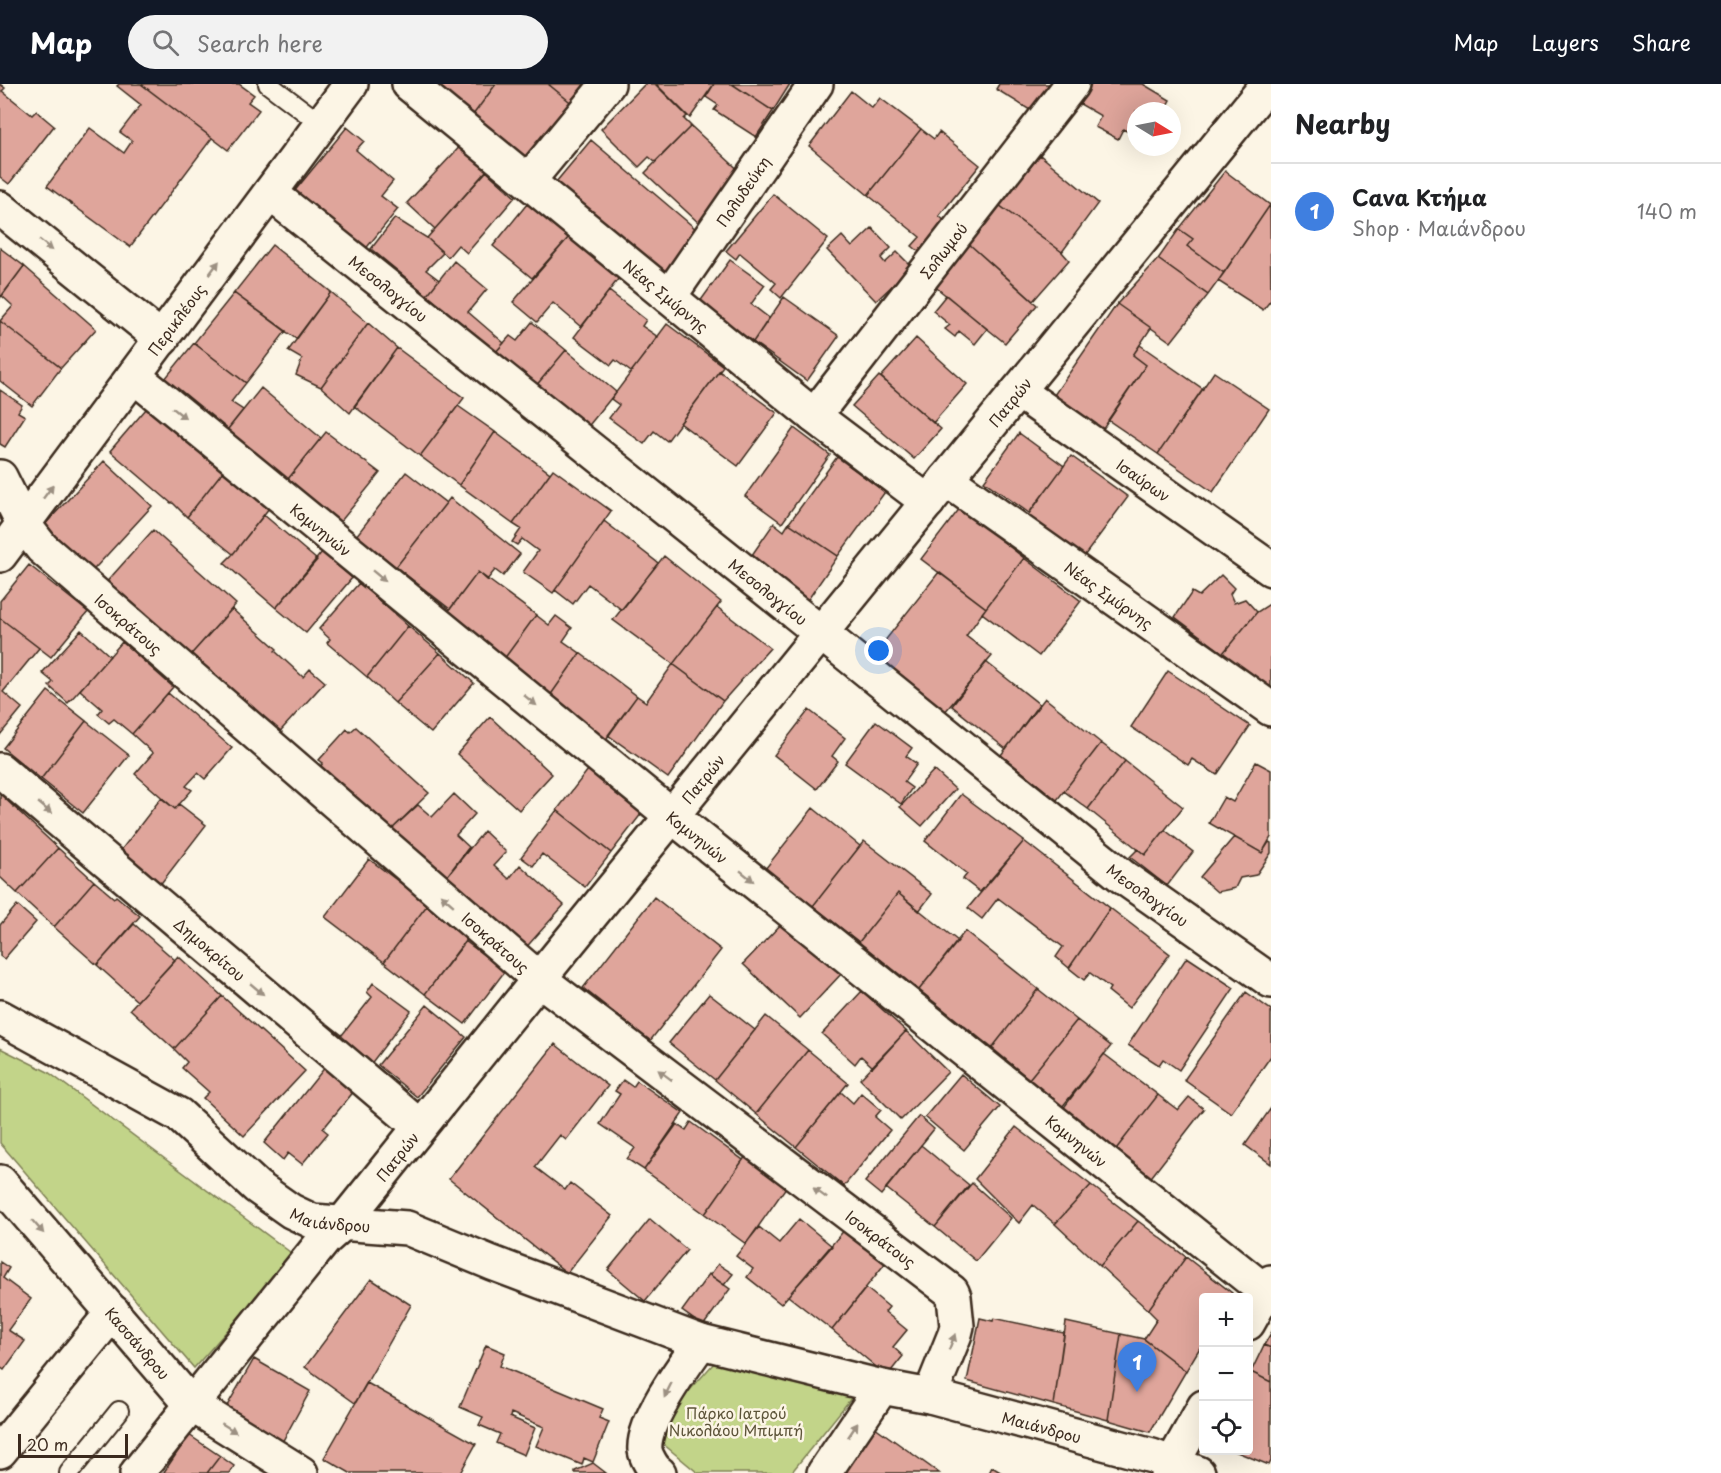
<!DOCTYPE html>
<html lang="en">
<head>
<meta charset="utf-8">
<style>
	body { margin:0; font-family:"Playpen Sans",sans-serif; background:#f2f2f2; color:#202124 }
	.controls { position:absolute; right:18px; bottom:18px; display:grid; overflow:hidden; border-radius:6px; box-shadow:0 6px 24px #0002 }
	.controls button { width:54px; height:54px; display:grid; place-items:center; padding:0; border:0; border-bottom:2px solid #e0e0e0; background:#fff; color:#202124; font:30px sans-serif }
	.compass { position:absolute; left:1127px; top:18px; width:54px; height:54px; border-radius:50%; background:#fff; box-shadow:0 6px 24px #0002; rotate:100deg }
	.scale { position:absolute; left:18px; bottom:15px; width:110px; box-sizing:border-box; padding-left:6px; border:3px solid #3b2a1e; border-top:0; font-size:16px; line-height:21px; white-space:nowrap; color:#3b2a1e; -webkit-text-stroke:4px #fcf5e5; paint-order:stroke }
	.you { position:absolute; left:879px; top:567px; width:21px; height:21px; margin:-15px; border:4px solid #fff; border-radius:50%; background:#1a73e8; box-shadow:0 0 0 9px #1a73e833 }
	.badge { display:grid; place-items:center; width:39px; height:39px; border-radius:50%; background:#111827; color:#fff; font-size:20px; font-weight:700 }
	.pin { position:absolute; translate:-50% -50px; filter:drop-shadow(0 2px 3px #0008) }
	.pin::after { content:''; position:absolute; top:32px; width:21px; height:18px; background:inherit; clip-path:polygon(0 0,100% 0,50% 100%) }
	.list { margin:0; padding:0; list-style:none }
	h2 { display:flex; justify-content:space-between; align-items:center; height:78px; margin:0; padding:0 24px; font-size:26px }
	h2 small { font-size:20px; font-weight:400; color:#757577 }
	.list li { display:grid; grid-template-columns:39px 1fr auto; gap:18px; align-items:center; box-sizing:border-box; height:96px; padding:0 24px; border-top:2px solid #e0e0e0 }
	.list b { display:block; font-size:22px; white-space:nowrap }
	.list p { margin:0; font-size:20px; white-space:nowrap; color:#757577 }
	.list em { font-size:20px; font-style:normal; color:#757577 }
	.icon { flex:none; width:33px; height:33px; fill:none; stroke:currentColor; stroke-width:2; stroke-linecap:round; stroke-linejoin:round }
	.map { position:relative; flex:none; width:1271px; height:1389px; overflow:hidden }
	header { display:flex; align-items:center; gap:36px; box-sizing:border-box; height:84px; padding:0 30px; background:#111827; color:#fff }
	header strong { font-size:28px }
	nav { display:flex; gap:33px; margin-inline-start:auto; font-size:21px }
	.search { width:420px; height:54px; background:#f2f2f2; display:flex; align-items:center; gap:15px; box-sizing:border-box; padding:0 21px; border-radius:33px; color:#757577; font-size:22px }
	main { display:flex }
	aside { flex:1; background:#fff }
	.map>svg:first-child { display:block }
</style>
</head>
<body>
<header>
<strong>Map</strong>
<div class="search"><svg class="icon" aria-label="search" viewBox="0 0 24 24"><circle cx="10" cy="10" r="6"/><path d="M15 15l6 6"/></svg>Search here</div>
<nav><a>Map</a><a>Layers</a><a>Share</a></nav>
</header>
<main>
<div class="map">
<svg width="1271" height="1389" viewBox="0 0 1271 1389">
	<rect width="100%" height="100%" fill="#fcf5e5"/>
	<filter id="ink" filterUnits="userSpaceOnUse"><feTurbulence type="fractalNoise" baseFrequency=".0167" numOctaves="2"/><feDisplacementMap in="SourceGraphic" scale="12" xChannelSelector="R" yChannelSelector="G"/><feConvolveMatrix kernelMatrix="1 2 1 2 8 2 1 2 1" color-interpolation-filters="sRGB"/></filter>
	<g filter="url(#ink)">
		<!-- green -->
		<path fill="#c2d489" stroke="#7e7f54" stroke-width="1.5" d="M0,964L48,988L294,1171L194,1284L0,1059Z
			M714,1279L853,1312L791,1389H698L651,1350Z"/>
		<!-- building -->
		<path fill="#dfa59b" stroke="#3b2a1e" stroke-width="1.5" d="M0,0L5,4L2,7L32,31L36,27L54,42L9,100L0,93Z
			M119,0H141L212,54L130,163L47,102L90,44L124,69L132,57L120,48L141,21L117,2Z
			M141,0H239L254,11L248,18L259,26L228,66Z
			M428,0H496L470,35Z
			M496,0H548L574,21L525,80L470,35Z
			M548,0H591L574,21Z
			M645,0H655L687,32L684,35L691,42L655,78L649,73L639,83L601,45Z
			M656,0H714L690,34Z
			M714,0H732L773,27L756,53L714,26L718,21L706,13Z
			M732,0H790L773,27Z
			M999,0H1058L1038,31L996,5Z
			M1091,0H1143L1170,16L1164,27H1136V52L1123,45L1118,55L1095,43L1101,32L1080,20Z
			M851,7L872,24L880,14L921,45L868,111L809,62Z
			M691,42L745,92L700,140L645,89Z
			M347,43L364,57L356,66L393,97L381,112L398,125L364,167L293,109Z
			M921,45L934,55L939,48L980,81L939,132L953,144L928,175L912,162L920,153L868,111Z
			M467,55L493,80L435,145L407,119Z
			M591,56L703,151L669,192L556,98Z
			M1040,71L1098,119L1062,168L999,121Z
			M486,87L515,113L467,169L458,161L448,173L427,154Z
			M1225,87L1270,121L1224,189L1187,162L1193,155L1179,145Z
			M773,110L828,155L781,214L771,205L776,199L740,169L736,175L726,167Z
			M527,120L569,153L532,194L493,162Z
			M999,121L1062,168L1069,176L1033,217L968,159Z
			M1270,121L1271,216L1263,226L1218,197Z
			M395,134L427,154L443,169L426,186L439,196L427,211L371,165Z
			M872,144L891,164L881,174L885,179L897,168L912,183L876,217L827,166L842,152L852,163Z
			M1179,145L1193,155L1187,162L1224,189L1208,211L1158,175Z
			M569,153L619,194L581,243L553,219L537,238L513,218Z
			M968,159L1037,221L1005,259L933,201Z
			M272,161L331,208L296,255L234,209Z
			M0,164L24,182L0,214Z
			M1158,175L1208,211L1171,258L1117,220Z
			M730,176L765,201L751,220L769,234L753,258L699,219Z
			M454,177L487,205L468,228L504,259L495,269L427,211Z
			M24,182L96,245L61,284L0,237L13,222L2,212Z
			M609,207L646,236L642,242L658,253L631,288L615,276L611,281L574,253Z
			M331,208L368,239L321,303L296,291L302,275L288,267Z
			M234,209L286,247L246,299L194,259Z
			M946,211L987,245L975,260L959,247L955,253L945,245L950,241L933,227Z
			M784,213L839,252L807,297L753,258Z
			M1117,220L1151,244L1133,271L1146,281L1103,345L1054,311Z
			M0,237L61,284L32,322L0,297Z
			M532,238L566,266L535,303L495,269L510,252L517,257Z
			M368,239L397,264L350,329L321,303Z
			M667,240L723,282L667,357L654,347L644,360L609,334L619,321L611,315Z
			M916,254L967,300L933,339L881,293Z
			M194,259L246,299L231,318L243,326L224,350L160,301Z
			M1140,261L1203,305L1158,370L1108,336L1146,281L1133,271Z
			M397,264L464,314L420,372L354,322Z
			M566,266L616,308L586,345L535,303Z
			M719,287L777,329L738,382L680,339Z
			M1214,288L1269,325L1213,408L1158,370Z
			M879,292L941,345L914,375L852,322Z
			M261,304L321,354L284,400L224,350Z
			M0,306L22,321L18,328L25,332L5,363L0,360Z
			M152,318L227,382L187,433L172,418L171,419L110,367Z
			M458,322L495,348L459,401L420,372Z
			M794,344L830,371L782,439L745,412Z
			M326,348L380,389L337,442L284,400Z
			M495,348L550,389L513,440L459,401Z
			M1019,349L1064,382L1029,429L984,397Z
			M1071,372L1128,413L1079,479L1023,438Z
			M837,373L885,408L838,472L789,439Z
			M104,377L152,422L85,495L36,450Z
			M227,382L273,419L233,470L187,433Z
			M553,385L611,427L553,509L523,488L538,467L522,455L517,461L512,458L521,445L513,440Z
			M406,388L446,419L396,483L356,452Z
			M450,414L520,470L503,492L495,486L487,496L478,488L450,525L396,483Z
			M960,424L1024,474L986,524L921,475Z
			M264,431L317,476L276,524L224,479L233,470Z
			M604,437L658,479L622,526L588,500L573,520L555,506Z
			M774,439L784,447L789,439L838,472L805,520L747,478Z
			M153,446L236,520L186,576L103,502Z
			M322,468L352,494L306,549L276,524Z
			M664,472L721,518L673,580L613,536Z
			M1024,474L1081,517L1039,572L982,529Z
			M29,481L88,528L51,573L0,534V517Z
			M478,488L536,531L504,575L445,532Z
			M939,488L986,524L966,552L992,572L944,629L872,573Z
			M1221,491L1234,504L1230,510L1234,519L1245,515L1257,528L1223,569L1175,533L1192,508L1199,512Z
			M359,499L408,542L367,593L327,559L330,555L319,545Z
			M1271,519V605L1223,569L1257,528Z
			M717,523L770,564L723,617L673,580Z
			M232,525L277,565L275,567L303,593L310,585L325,598L273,655L186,576Z
			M536,531L549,541L556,532L572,544L563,557L580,569L545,619L504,575Z
			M0,534L39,564L3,608L22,624L0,651Z
			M408,542L440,569L395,619L367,593Z
			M81,546L110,572L68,619L49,602L53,598L42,589Z
			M122,558L173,603L132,650L114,635L109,639L98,630L102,625L80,606Z
			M440,569L474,599L431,649L395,619Z
			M580,569L637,612L602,661L545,619Z
			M986,578L1039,620L1006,665L952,622Z
			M673,580L723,617L668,694L608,651L637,612L646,618Z
			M1168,587L1250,642L1217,691L1192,675L1188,681L1131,643Z
			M48,607L86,637L41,695L3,664Z
			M168,609L232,664L205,695L198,689L186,702L192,706L175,725L135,690L153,669L132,650Z
			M1045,614L1101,659L1057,716L1001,671Z
			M809,626L845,654L832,672L838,677L817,705L774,671Z
			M490,633L552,690L519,726L457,670Z
			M86,637L129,671L83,729L41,695Z
			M876,637L912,664L906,672L917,680L904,698L912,704L901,720L845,679Z
			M356,643L429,709L390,747L320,683L323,679L319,676L347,645L350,648Z
			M1101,659L1125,677L1088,725L1064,707Z
			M1125,677L1183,723L1145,771L1088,725Z
			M1256,678L1271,686V753L1262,769L1209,739L1224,713L1233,718Z
			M591,682L619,704L615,709L642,729L611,769L557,726Z
			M934,686L955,705L922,742L900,723Z
			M0,710L58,764L17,809L0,793Z
			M454,710L475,730L456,751L469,763L444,796L390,747L418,721L432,733Z
			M961,710L1024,757L980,808L963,795L967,790L925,757Z
			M161,714L175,725L179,720L206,741L159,802L118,770Z
			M813,724L860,762L813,822L765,785Z
			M557,726L611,769L585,803L542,770L533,782L521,773Z
			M1165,746L1193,768L1167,802L1130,773L1138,765L1145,771Z
			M484,747L506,768L494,781L509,795L520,781L564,821L522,868L444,796Z
			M1234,753L1262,769L1269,758L1271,759V769L1256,791L1240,794L1235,804L1217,808L1200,793Z
			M864,757L932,810L919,827L898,809L859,858L813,822Z
			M1024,757L1110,824L1069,884L1056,873L1063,863L998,814L982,835L968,824Z
			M58,764L94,797L54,843L17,809Z
			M369,775L428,820L384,878L325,833Z
			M94,797L114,814L116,812L140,832L97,881L54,843Z
			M898,809L958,857L919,906L859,858Z
			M654,813L721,866L650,957L583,904Z
			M428,820L470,852L425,910L384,878Z
			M17,821L36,838L4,875L0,872V841Z
			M1110,824L1170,870L1129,924L1108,907L1110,904L1090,889L1084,896L1069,884Z
			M786,835L843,888L800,934L743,880Z
			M134,840L175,876L137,917L97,881Z
			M965,847L1038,905L992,964L919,906Z
			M465,857L505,887L465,940L425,910Z
			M178,872L222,912L174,965L130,925Z
			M1187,873L1234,904L1179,986L1163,975L1159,981L1128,961Z
			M373,899L411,927L370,981L324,946L328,940L342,951L372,913L367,908Z
			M1038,905L1077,936L1029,995L992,964Z
			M862,907L906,947L873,983L861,972L855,980L822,950Z
			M1246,908L1271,926V972L1231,1029L1184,996Z
			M709,910L755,946L715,996L669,959Z
			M222,912L305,987L244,1052L203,1014L209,1008L182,984L187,978L174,965Z
			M427,921L466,953L417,1013L378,981Z
			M766,932L808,966L756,1030L715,996Z
			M1077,936L1111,962L1062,1023L1029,995Z
			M906,947L948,988L901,1036L860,995Z
			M555,960L608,1002L566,1056L560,1051L535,1083L565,1106L570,1099L612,1132L567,1189L449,1095Z
			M808,966L848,999L796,1063L756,1030Z
			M1104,970L1158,1011L1113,1069L1059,1030Z
			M326,982L355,1006L323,1045L328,1049L302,1080L288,1069L283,1076L264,1059Z
			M961,990L1000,1023L964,1066L925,1033Z
			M623,996L633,1003L637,997L683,1029L644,1086L627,1075L635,1064L600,1040L620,1010L615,1007Z
			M841,1008L853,1019L861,1009L881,1026L875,1033L890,1046L844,1102L796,1063Z
			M1158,1011L1178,1026L1189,1013L1204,1025L1149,1096L1113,1069Z
			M1271,1024V1080L1245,1061Z
			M919,1032L934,1045L881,1111L865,1098Z
			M691,1038L743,1076L705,1130L644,1086L677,1040L686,1046Z
			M1016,1043L1091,1101L1055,1140L1033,1121L1019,1139L975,1095Z
			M921,1061L969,1101L935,1143L886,1104Z
			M748,1069L789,1099L746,1160L705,1130Z
			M972,1099L1011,1134L976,1177L935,1143Z
			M1091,1101L1138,1137L1100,1182L1055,1140Z
			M650,1135L687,1166L645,1217L608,1186Z
			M799,1135L832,1162L781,1220L747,1193L753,1185L736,1172L759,1143L779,1159Z
			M1138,1137L1186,1173L1148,1226L1100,1182Z
			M846,1144L887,1177L832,1246L788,1212Z
			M1186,1173L1232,1209L1229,1214H1204V1257L1186,1287L1144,1255L1157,1235L1148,1226Z
			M0,1178L9,1184L3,1194L31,1215L8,1246L25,1257L4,1286L0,1283Z
			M718,1180L733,1190L724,1201L710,1191Z
			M709,1190L730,1205L703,1242L682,1227Z
			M371,1195L411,1221L355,1319L305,1283Z
			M866,1204L889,1223L885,1228L907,1246L893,1263L903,1272L887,1292L832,1246Z
			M980,1234L993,1237L994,1234L1064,1249L1054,1321L967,1297Z
			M1066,1238L1121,1250L1108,1336L1054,1321Z
			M1271,1249V1264L1264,1261Z
			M1121,1250L1144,1255L1186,1287L1150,1348L1108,1336Z
			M486,1261L505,1269L500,1282L603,1325L599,1334L609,1338L593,1378L584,1374L582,1381L536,1362L544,1343L511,1329L510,1333L535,1344L524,1371L496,1359L500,1350L479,1341L483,1333L460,1323Z
			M1264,1261L1271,1264V1298L1251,1288Z
			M254,1275L310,1307L280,1362L223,1329Z
			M1251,1288L1271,1298V1377L1269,1381L1232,1366H1248V1292Z
			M367,1299L476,1360L460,1389H350L324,1374Z
			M875,1343L939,1389H843Z
			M189,1351L220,1372L207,1389H166L164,1388Z
			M220,1372L234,1382L230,1389H207Z
			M593,1379L606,1389H575V1387Z
			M992,1383L1002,1389H989Z"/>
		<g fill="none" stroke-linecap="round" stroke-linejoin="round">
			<defs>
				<path id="lane" d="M268,0L321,40
					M69,1389L119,1327"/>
				<g id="street">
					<path id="s1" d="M409,0L814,332L928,418"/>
					<path d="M528,97L608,0"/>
					<path id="s2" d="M270,109L821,549L1123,793L1271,897"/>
					<path d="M0,124L162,255"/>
					<path id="s3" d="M669,213L816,0"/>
					<path id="s4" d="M134,292L672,732L1266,1208"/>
					<path id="s5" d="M1018,307L1271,485"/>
					<path id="s6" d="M814,332L1072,0"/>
					<path id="s7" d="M0,393L24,441L42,464L539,895L952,1208L954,1213L957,1242L955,1250L930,1312"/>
					<path id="s8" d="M946,395L1271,625"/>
					<path id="s9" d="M0,471L351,0"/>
					<path id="s10" d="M0,686L419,1042"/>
					<path id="s11" d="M0,1098L192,1321L301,1389"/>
					<path d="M1248,1239L1271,1198"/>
					<path d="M0,1367L113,1228"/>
					<path id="s12" d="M137,1389L325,1155L342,1140L539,895L1268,0"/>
					<path d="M659,1389C653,1385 646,1373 645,1366C642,1338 685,1280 701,1258"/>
					<path d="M824,1389L882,1303"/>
					<path d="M1167,1389L1204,1323"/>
				</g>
				<g id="secondary">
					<path id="s13" d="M0,933L179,1031L257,1103L291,1127L312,1137L407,1144L492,1179L701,1258L882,1303L930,1312L1152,1372L1198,1389"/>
				</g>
			</defs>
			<!-- lane casing -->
			<use href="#lane" stroke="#3b2a1e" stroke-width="22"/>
			<!-- street casing -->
			<use href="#street" stroke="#3b2a1e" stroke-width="38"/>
			<!-- secondary casing -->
			<use href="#secondary" stroke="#3b2a1e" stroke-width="38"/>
			<!-- lane -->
			<use href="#lane" stroke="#fcf5e5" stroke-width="18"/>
			<!-- street -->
			<use href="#street" stroke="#fcf5e5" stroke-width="33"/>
			<!-- secondary -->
			<use href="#secondary" stroke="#fcf5e5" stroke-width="33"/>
		</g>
		<!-- one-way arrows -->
		<defs><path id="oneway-solid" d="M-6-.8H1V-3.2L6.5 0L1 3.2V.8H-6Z" transform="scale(1.5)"/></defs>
		<g fill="#9c9082">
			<use href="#oneway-solid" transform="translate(46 161) rotate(39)"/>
			<use href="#oneway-solid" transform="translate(214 184) rotate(-53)"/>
			<use href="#oneway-solid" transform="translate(179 329) rotate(39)"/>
			<use href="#oneway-solid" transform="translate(48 408) rotate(-53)"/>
			<use href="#oneway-solid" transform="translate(379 492) rotate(39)"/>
			<use href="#oneway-solid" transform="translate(530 616) rotate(39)"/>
			<use href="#oneway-solid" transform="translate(45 724) rotate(40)"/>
			<use href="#oneway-solid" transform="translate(747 792) rotate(39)"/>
			<use href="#oneway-solid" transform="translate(447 816) rotate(-139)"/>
			<use href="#oneway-solid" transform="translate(257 905) rotate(40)"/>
			<use href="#oneway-solid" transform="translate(665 991) rotate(-143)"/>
			<use href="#oneway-solid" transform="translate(820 1109) rotate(-143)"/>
			<use href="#oneway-solid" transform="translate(38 1143) rotate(49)"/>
			<use href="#oneway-solid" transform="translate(952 1258) rotate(-69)"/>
			<use href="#oneway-solid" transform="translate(668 1306) rotate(116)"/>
			<use href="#oneway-solid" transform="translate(229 1344) rotate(32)"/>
			<use href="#oneway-solid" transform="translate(853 1346) rotate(-56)"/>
		</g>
	</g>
	<g text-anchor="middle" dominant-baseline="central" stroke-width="5" stroke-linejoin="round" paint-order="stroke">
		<!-- street labels -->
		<g font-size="15" fill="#3b2a1e" stroke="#fcf5e5">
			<text stroke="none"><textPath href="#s3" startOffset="129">Πολυδεύκη</textPath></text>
			<text stroke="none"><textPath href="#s6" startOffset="210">Σολωμού</textPath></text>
			<text stroke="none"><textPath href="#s2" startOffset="152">Μεσολογγίου</textPath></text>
			<text stroke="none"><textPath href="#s1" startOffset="333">Νέας Σμύρνης</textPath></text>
			<text stroke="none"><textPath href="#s9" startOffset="294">Περικλέους</textPath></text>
			<text stroke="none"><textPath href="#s12" startOffset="1382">Πατρών</textPath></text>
			<text stroke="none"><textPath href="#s5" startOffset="154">Ισαύρων</textPath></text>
			<text stroke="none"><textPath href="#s4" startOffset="242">Κομνηνών</textPath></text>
			<text stroke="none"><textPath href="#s2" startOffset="638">Μεσολογγίου</textPath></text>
			<text stroke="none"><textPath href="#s8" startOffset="200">Νέας Σμύρνης</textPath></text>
			<text stroke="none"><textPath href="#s7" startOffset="198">Ισοκράτους</textPath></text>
			<text stroke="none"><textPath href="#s12" startOffset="896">Πατρών</textPath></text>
			<text stroke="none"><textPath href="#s4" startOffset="728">Κομνηνών</textPath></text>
			<text stroke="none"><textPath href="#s2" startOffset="1124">Μεσολογγίου</textPath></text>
			<text stroke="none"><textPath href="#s7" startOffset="684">Ισοκράτους</textPath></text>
			<text stroke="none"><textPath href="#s10" startOffset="276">Δημοκρίτου</textPath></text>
			<text stroke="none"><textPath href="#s4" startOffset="1214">Κομνηνών</textPath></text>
			<text stroke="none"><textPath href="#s12" startOffset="410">Πατρών</textPath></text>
			<text stroke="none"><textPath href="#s13" startOffset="393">Μαιάνδρου</textPath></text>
			<text stroke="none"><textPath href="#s7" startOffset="1170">Ισοκράτους</textPath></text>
			<text stroke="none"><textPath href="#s11" startOffset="212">Κασσάνδρου</textPath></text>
			<text stroke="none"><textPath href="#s13" startOffset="1137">Μαιάνδρου</textPath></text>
		</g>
		<!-- park labels -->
		<g font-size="15" fill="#5d5439" stroke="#fcf5e5">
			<text x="736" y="1328">Πάρκο Ιατρού<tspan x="736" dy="17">Νικολάου Μπιμπή</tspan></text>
		</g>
	</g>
</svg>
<div class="controls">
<button>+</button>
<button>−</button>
<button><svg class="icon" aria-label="locate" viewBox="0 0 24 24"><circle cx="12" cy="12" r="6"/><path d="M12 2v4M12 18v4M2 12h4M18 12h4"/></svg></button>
</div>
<svg class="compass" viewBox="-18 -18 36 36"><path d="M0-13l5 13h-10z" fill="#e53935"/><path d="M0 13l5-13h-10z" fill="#757577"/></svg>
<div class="scale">20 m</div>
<div class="you"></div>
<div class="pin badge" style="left:1137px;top:1308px;background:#3f7fe0">1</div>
</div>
<aside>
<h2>Nearby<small></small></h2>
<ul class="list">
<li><span class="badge" style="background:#3f7fe0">1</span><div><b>Cava Κτήμα</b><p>Shop · Μαιάνδρου</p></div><em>140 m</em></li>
</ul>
</aside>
</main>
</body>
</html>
